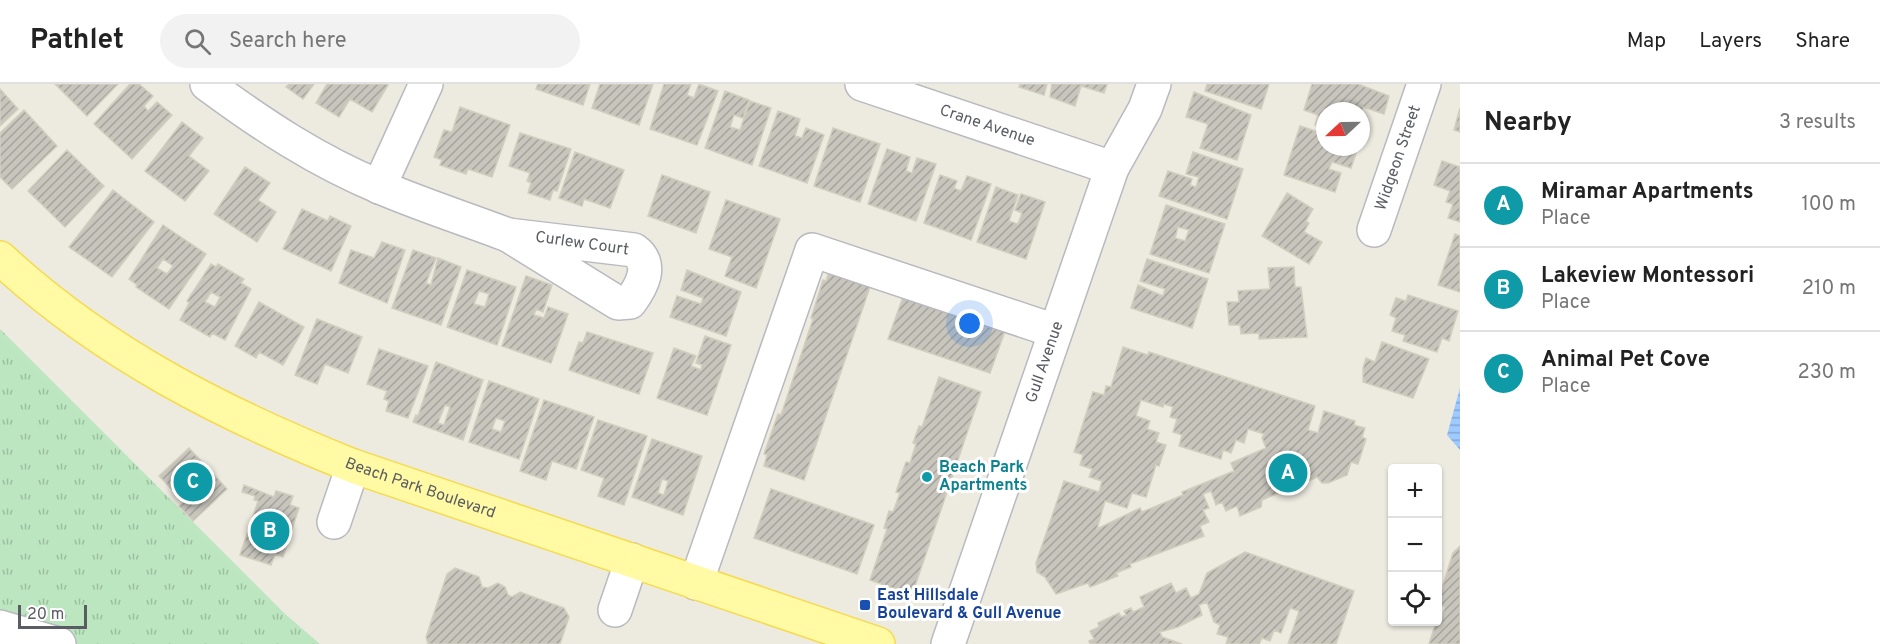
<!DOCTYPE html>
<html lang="en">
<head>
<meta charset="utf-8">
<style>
	body { margin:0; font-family:Overpass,sans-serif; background:#f2f2f2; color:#222 }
	.controls { position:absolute; right:18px; bottom:18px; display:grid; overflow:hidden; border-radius:6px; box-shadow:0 2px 4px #0004 }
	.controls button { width:54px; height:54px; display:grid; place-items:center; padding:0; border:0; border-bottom:2px solid #e0e0e0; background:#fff; color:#222; font:30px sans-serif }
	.compass { position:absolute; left:1316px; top:18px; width:54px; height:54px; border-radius:50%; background:#fff; box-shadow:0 2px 4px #0004; rotate:248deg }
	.scale { position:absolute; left:18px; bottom:15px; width:69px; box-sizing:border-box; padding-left:6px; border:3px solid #595c62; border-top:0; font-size:16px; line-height:21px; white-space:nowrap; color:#595c62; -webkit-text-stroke:4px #fff; paint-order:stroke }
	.you { position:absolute; left:970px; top:240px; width:21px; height:21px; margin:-15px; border:4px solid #fff; border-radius:50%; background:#1a73e8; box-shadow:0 0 0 9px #1a73e833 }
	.badge { display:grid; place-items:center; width:39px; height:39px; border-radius:50%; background:#d93025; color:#fff; font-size:20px; font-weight:700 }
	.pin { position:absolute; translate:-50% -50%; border:3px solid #fff; box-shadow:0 2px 6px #0006 }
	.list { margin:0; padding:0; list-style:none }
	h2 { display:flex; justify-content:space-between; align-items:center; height:78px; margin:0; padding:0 24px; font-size:26px }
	h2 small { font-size:20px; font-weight:400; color:#767676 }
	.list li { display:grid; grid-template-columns:39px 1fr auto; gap:18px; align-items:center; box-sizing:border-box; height:84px; padding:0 24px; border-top:2px solid #e0e0e0 }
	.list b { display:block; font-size:22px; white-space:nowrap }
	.list p { margin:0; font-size:20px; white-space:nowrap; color:#767676 }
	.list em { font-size:20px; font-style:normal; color:#767676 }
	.icon { flex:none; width:33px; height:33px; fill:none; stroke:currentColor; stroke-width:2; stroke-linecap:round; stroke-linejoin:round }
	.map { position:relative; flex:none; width:1460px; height:560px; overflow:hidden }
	header { display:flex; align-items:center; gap:36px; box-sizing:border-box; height:84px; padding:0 30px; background:#fff; border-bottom:2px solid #e0e0e0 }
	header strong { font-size:28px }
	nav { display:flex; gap:33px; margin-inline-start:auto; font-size:21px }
	.search { width:420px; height:54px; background:#f2f2f2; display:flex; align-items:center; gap:15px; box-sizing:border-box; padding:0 21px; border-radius:33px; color:#767676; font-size:22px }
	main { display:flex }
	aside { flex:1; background:#fff }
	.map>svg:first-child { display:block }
</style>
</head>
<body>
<header>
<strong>Pathlet</strong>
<div class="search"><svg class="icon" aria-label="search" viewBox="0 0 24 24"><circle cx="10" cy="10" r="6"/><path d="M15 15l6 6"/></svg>Search here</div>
<nav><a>Map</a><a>Layers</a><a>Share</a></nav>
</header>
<main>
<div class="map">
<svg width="1460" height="560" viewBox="0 0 1460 560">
	<defs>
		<pattern id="grass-tufts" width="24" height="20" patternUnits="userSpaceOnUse" patternTransform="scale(1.5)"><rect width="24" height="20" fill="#bbe6c0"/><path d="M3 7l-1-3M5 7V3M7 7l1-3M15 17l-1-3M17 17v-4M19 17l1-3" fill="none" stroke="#9bbe9f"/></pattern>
		<pattern id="water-rules" width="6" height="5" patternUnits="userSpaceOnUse" patternTransform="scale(1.5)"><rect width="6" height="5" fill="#9ecaff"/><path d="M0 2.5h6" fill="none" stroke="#84a7d2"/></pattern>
		<pattern id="building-hatch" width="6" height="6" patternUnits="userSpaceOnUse" patternTransform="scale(1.5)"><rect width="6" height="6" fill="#c8c5bd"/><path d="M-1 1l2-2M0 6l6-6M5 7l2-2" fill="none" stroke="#a5a39d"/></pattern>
	</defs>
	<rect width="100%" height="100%" fill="#edebe0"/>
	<!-- grass -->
	<path fill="url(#grass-tufts)" d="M0,245L284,529L320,560H0Z"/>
	<!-- water -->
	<path fill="url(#water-rules)" d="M1460,304V366L1447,351Z"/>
	<!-- building -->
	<path fill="url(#building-hatch)" stroke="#d2cebe" stroke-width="1.5" fill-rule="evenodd" d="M55,0H118L87,32Z
		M130,0H139L153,12L144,22L148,27L157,18L172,31L132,75L94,40Z
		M289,0H314L303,15L286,3Z
		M327,0H387L388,1L372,28L350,15L339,33L316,19Z
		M538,0H590L583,21L536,5Z
		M600,0H653L639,41L592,24Z
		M664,0H691L687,11L694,14L699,0L718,7L697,61L650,45Z
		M1020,0H1047L1044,11L1019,3Z
		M1052,0H1107L1104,9L1081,2L1075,22L1050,13Z
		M1207,0H1269L1261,25L1205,7Z
		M1312,0H1358L1389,12L1384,30L1363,23L1361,29V27H1325V44L1315,41L1318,31L1304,26Z
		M0,5L18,25L0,42Z
		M725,7L749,16L743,34L734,31L730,43L740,46L750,17L771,24L752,81L705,64Z
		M1194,8L1251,31L1237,76L1200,64L1208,40L1186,33Z
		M460,23L510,41L492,93L468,85L466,90L440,81L442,76L434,73L444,46L452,48Z
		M1460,24V48L1454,46Z
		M24,26L57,62L12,105L0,93V49Z
		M778,27L800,35L795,52L802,54L806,44L824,51L807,99L759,82Z
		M1361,31L1366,32L1361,49Z
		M182,38L203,54L189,72L209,87L185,117L145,87Z
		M1300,42L1325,50V63H1358L1351,84L1332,78L1329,85L1341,89L1335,108L1284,91Z
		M833,44L880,60L860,118L814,102Z
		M520,49L571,65L557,107L553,106L550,116L528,109L531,99L527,97L530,89L509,82Z
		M887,65L910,73L906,87L912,89L917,74L936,80L916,137L868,120Z
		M67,66L104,102L65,143L28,107Z
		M575,68L624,86L610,124L584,115L582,122L559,114Z
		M1193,68L1243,85L1227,135L1159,112L1168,87L1192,95L1190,101L1196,103L1199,93L1186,90Z
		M1442,77L1460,83V138L1448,134L1453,120L1446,118L1450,107L1434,101Z
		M245,83L270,99L258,116L276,128L257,158L214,130Z
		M662,91L710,108L696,149L648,132Z
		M940,91L957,97L954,104L961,107L967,92L991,100L971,156L924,139Z
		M996,103L1018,111L1009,137L1018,140L1022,129L1015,126L1021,110L1045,118L1026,175L977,158Z
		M113,106L154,138L112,193L69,163Z
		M1287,109L1313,125L1306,137L1309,139L1304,148L1322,158L1309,180L1262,152Z
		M726,116L780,135L756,204L725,192L732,173L709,165Z
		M1166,121L1225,140L1209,189L1150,170ZM1178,143L1189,146L1185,157L1175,154Z
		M302,125L328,137L330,132L351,142L331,187L283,165Z
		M163,141L206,170L169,225L136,203L137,201L129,195ZM163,175L173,182L167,190L157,184Z
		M1455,150L1460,152V208L1438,201Z
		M382,158L405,166L387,219L339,199L351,166L374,174Z
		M413,166L436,174L426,199L431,201L438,174L461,183L441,241L392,224Z
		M1147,175L1208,195L1192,244L1131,224L1138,201L1163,212L1165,205L1140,197Z
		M211,180L216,183L218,180L244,195L241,199L251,205L225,256L212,249L210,253L180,236L189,219L187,217ZM211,208L220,213L215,223L205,218Z
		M1294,183L1295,203H1301L1307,253L1259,255V249L1241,250L1240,241H1229L1227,218H1239L1238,207L1270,205L1268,184Z
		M830,185L871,200L804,396L764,382L767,371L764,370L778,330L781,331L813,235L811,234L823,196L826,197Z
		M467,186L516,203L497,261L447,243ZM479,207L489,210L485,223L474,220Z
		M687,186L741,208L726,252L670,233L677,212L701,220L703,214L681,206Z
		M526,192L552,201L543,228L536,225L534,231L544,234L548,223L568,230L551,279L502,262Z
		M904,210L964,235L965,233L1005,247L990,289L888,255Z
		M1408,211L1458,227L1449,257L1442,254L1437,268L1403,257L1405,251L1392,247L1396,234L1390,231L1396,214L1406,217Z
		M259,218L304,243L283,281L259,268L256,274L235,262Z
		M317,235L362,253L348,289L325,280L317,300L295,291Z
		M587,248L653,269L639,310L569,286L579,258L583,259Z
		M705,252L731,261L707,331L657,314L674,264L696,272L691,282L701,286L702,281L696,279Z
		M1382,258L1429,275L1413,314L1363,298V284L1366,274L1375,278Z
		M1123,263L1148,271L1149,268L1315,322L1308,346L1318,349L1324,327L1355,337L1354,341L1365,344L1362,353L1366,355L1358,380L1351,378L1347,391L1328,399H1322L1317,393L1302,400H1295L1294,396L1288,398L1290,404L1262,416L1261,423L1240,432L1237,422L1226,427L1222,418L1216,421L1211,407L1203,410L1209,424L1203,426L1209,438L1200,442L1204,452L1130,480L1131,483L1116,489L1118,492L1090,503L1088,499L1056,510L1045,493L1037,488L1036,479L1064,397L1099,408L1102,397L1089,393L1092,385L1080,381L1083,371L1074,368L1093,308L1104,311L1106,302L1111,303ZM1141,316L1163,323L1164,320L1173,323L1170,333L1177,335L1173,348L1182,351L1179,362L1221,375L1223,366L1231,369L1236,356L1244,359L1248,345L1264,350L1262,354L1266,364L1231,379L1234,387L1182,408L1183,411L1142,428L1140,424L1097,445L1105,417L1127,424L1132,409L1146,413L1156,381L1159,382L1166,361L1156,358L1159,349L1147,345L1150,337L1136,332Z
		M379,265L428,282L408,334L386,327L389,317L384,315L387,307L367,300Z
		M436,278L483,296L463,356L413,338L416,331L418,332ZM445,321L450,323L444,341L438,339Z
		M939,293L981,308L912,511L870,496L887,445L884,444L889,427L893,428L900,409L896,408L906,378L910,379L916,360L913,359L919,342L922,343Z
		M489,297L539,315L519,375L469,358ZM496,334L505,337L501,348L492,345Z
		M544,316L594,333L576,385L552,377L546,396L520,387Z
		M598,336L647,352L624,421L598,412L604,394L581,386Z
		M652,355L702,372L683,431L632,413ZM662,395L668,397L664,411L658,409Z
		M189,364L227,405L193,437L179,422L184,418L159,392Z
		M244,401L274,413L276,407L293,412L290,421L299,424L283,473L275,470L271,481L240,471L258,417L254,416L255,412L242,408Z
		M771,405L874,441L857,490L754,454Z
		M1460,462V560H1429L1435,541L1431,540L1432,538H1438V532L1441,533L1445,523L1438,520V516L1453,469Z
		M1245,468L1354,507L1336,560H1288L1299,527L1290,524L1281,549L1274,546L1270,557L1262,554L1259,560H1226L1228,553L1217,550L1220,541L1214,538L1207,518L1199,521L1202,531L1178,543L1160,548L1162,553L1182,560H1090L1089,557L1094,555L1090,547L1099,543L1098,539L1119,529L1121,533L1126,531L1124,527L1131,524L1133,528L1144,523L1140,513L1171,499L1176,509L1186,504L1191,514L1199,510L1207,489Z
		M455,484L479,493L482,503L488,504L498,499L505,503L508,511L512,513L520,508L564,524L569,533L560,560H428L426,553L447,490Z"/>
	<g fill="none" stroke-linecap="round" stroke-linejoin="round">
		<defs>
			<g id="minor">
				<path d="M207,0C261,40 317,77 380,103C422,121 466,135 508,151"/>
				<path id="s1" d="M862,0L1112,84"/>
				<path d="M379,103L426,0"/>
				<path id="s2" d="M1374,146L1424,0"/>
				<path d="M508,151L634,166C654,180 642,202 630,218L618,219Z"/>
				<path d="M334,438L353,382"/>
				<path d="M696,499L812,166L1055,247"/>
				<path d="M615,526L632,476"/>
				<path d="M0,543L59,560"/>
				<path id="s3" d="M948,560L1112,84L1145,25L1154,0"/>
			</g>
			<g id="major">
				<path id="s4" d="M0,174C102,269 225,331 353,382L878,560"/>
			</g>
		</defs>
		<!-- minor casing -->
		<use href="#minor" stroke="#b8bac0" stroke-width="36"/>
		<!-- major casing -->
		<use href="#major" stroke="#f6da4f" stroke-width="36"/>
		<!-- minor -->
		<use href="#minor" stroke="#fff" stroke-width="33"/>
		<!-- major -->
		<use href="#major" stroke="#fffaa3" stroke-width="33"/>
	</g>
	<!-- markers -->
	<circle fill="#0f9aa8" stroke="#fff" stroke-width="2" cx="927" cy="393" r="6"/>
	<rect fill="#1a4fb4" stroke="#fff" stroke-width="2" x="859" y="515" width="12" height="12" rx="3"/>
	<g text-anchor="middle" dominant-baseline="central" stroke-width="6" stroke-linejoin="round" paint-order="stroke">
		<!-- street labels -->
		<g font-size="16" fill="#595c62" stroke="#fff">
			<text stroke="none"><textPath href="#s1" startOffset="132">Crane Avenue</textPath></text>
			<text stroke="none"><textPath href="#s2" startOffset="76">Widgeon Street</textPath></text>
			<text transform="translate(582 160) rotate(8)">Curlew Court</text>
			<text stroke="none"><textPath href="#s3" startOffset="298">Gull Avenue</textPath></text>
			<text stroke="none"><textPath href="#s4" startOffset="483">Beach Park Boulevard</textPath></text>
		</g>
		<!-- culture labels -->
		<g font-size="16" font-weight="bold" fill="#0d838f" stroke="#fff" text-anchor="start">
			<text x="939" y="384">Beach Park<tspan x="939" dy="18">Apartments</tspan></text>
		</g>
		<!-- transit labels -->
		<g font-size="16" font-weight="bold" fill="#164399" stroke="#fff" text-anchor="start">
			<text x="877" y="512">East Hillsdale<tspan x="877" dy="18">Boulevard &amp; Gull Avenue</tspan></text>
		</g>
	</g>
</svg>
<div class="controls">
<button>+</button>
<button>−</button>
<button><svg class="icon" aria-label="locate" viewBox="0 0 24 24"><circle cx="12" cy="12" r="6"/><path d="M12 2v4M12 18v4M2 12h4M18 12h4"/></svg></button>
</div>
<svg class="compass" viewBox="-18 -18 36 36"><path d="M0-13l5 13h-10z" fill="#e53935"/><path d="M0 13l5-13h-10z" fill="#767676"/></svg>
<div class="scale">20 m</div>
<div class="you"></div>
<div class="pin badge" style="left:1288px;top:389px;background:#0f9aa8">A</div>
<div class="pin badge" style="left:270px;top:447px;background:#0f9aa8">B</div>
<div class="pin badge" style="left:193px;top:398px;background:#0f9aa8">C</div>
</div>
<aside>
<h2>Nearby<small>3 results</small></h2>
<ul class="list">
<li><span class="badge" style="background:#0f9aa8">A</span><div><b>Miramar Apartments</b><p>Place</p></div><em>100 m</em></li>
<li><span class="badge" style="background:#0f9aa8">B</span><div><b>Lakeview Montessori</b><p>Place</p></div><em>210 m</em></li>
<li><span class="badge" style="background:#0f9aa8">C</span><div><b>Animal Pet Cove</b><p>Place</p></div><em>230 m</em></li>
</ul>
</aside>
</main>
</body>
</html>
